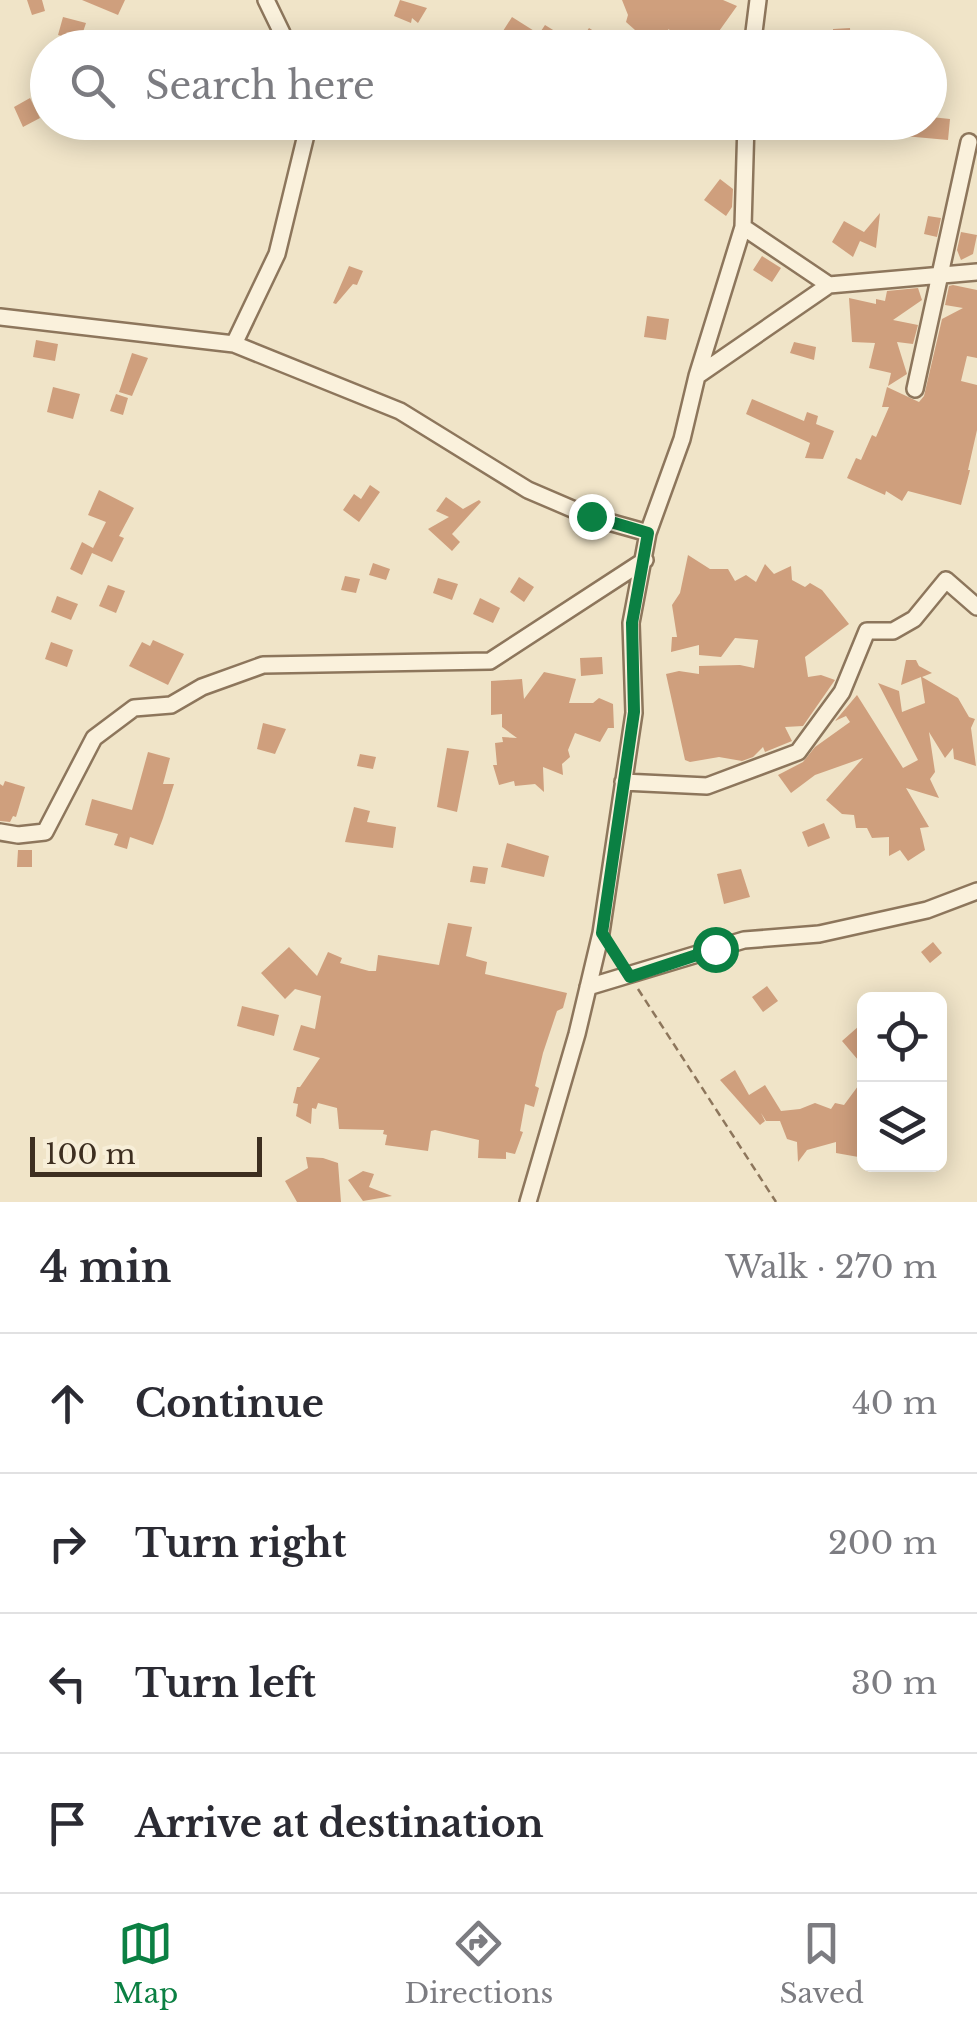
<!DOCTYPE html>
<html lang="en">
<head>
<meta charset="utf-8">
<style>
	body { margin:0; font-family:"Libre Baskerville",serif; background:#f2f2f3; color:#2b2b33 }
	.controls { position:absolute; right:30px; bottom:30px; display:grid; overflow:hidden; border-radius:15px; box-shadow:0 5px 25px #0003 }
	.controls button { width:90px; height:90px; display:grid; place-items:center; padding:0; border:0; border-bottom:2px solid #e1e1e2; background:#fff; color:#2b2b33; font:50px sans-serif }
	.scale { position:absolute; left:30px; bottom:25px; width:232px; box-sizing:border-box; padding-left:10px; border:5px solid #3d2e20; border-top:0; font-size:28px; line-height:35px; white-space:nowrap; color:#3d2e20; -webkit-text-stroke:8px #f7eed8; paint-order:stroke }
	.stop { position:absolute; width:30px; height:30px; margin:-22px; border:8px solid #0b8043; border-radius:50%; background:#fff }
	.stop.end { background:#0b8043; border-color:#fff; box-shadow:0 2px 10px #0008 }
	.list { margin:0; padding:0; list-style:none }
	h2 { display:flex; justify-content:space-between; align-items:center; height:130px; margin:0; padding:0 40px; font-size:42px }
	h2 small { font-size:32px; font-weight:400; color:#7c7c81 }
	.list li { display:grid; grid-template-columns:65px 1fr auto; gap:30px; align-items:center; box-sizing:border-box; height:140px; padding:0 40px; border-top:2px solid #e1e1e2 }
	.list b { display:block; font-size:38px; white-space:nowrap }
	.list em { font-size:32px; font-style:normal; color:#7c7c81 }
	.icon { flex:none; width:55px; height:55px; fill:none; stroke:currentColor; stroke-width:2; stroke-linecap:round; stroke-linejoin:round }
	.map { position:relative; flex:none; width:977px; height:1202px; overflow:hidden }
	.search { position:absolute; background:#fff; box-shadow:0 5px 25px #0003; left:30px; right:30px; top:30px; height:110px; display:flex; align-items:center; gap:25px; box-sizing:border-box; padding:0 35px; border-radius:55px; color:#7c7c81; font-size:38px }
	.sheet { height:690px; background:#fff }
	nav { display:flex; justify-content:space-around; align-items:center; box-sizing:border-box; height:140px; border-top:2px solid #e1e1e2; background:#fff; font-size:28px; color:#7c7c81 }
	nav a { display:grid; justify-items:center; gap:5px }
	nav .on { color:#0b8043 }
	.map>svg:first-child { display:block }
</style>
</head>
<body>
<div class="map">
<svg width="977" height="1202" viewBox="0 0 977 1202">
	<rect width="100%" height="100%" fill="#f0e4c8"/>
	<!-- building -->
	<path fill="#cf9f7d" d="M27,0H42L45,11L32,15Z
		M82,0H125L118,15Z
		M400,0L427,8L418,23L412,18L411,23L394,16Z
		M622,0H723L737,6L707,48H676L669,29L654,41L644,38L626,22L628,15Z
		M63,17L86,23L80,41L58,35Z
		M512,17L539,34L545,25L558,33L552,43L559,48H502L510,36L503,31Z
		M589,28L603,37L596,48H575Z
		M850,28L851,47L833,48V29Z
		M30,98L40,118L23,127L14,107Z
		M931,117L950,119L948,140L904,136L906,122H930Z
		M720,179L733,189L732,207L726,216L704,200Z
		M880,213L876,248L860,241L853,257L832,242L844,221L864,232Z
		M928,216L941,218L937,237L924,234Z
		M961,232L977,235L973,254L961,260L957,250Z
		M762,256L781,268L772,282L753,270Z
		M349,266L363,271L357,285L353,284L336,304L333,303Z
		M953,285L977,290V358L967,356L961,381L977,385V430L968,470H970L961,505L908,491L902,501L886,491L885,495L847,478L856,458L861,460L872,435L876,437L889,407H882L887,387L919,402L924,396L942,319L963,308L945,305L949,286Z
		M918,288L922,300L893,320L918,325L913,344L897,342L907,374L888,386L891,373L869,368L875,343L852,342L849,298L876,304V299L885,301L887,291Z
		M647,316L669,319L666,340L644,337Z
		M36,340L58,344L55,361L33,357Z
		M794,342L816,347L814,360L790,353Z
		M132,353L148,358L132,396L119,392Z
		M53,387L80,394L73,419L47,412Z
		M116,394L128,398L123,415L110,411Z
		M752,399L804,421L807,412L818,416L816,424L834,431L823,459L805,458L810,443L746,414Z
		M370,485L380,492L359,522L343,510L354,494L361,499Z
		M99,490L134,508L119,536L124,538L112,562L92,553L82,575L70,569L82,542L93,548L106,522L88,515Z
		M446,497L463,509L479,500L481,502L452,534L460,542L452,551L428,529L449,517L436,511Z
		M688,555L710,569H728L735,581L746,575L756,582L765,564L774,574L791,566L792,580L805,587L810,583L822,590L849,624L805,657L808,677L821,675L835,680L803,726L785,727L792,741L765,752L763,747L753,757L742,761L719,757L690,762L685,760L666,674L679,671L699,674V666L740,665L754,668L758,640L735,638L721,657L699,655V645L671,652L672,637H677L672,605L680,593Z
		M373,563L390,569L386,580L369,575Z
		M345,576L360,579L356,593L341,590Z
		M519,577L534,587L524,602L510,592Z
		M438,578L458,584L452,600L433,593Z
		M108,585L125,591L116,613L99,606Z
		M57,596L78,604L71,620L51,612Z
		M480,598L500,608L493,623L473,614Z
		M153,640L184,654L168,685L129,666L142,642L150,646Z
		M51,642L73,650L67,667L45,659Z
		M602,657L603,674L581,676L580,658Z
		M906,660H916L919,666L932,673L922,677L958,698L969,717L975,719L971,728L976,766L954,759L953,748L945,758L929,732L935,772L930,779L939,798L906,788L929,827L920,828L925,850L908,861L900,850L889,856V837L872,838L867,828H856L854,815L842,814L826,800L863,758L815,775L791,793L778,775L803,762L815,747L850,722L846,716L835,721L857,695L903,768L918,760L878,683L899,691L902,712L925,703L921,677L901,685Z
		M544,672L576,679L569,703H593L599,698L613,704L614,728H608L600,742L575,733L568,750L570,757L562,764L563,775L543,767L544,792L535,784L515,786L514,781L499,785L493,765H497L495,743L503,742L502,737L517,738L502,727V714L491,715V681L522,679L524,699Z
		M263,723L286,729L275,754L257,749Z
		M447,748L469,751L457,812L437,807Z
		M148,752L170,758L163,784H174L163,818L153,845L130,837L127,849L114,845L118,834L85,825L92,799L132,810Z
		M360,754L376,757L373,769L357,766Z
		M5,781L25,787L16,817L13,816L10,822L0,821V784L3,786Z
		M354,807L370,811L367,822L396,827L393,848L345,842Z
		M824,823L830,838L808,847L802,832Z
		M507,843L549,856L544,877L501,867Z
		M18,850H32V867H17Z
		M473,866L488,868L485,884L470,882Z
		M741,869L750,897L724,904L717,874Z
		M448,923L472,927L466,956L487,962L485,974L567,993L563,1008L557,1011L543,1053L535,1086L539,1088L534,1107L525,1104L520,1131L523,1132L515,1154L506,1152V1159L478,1158L479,1140L435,1130L431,1131L428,1151L385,1145L387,1135L383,1134L384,1130L339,1129L337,1108L318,1103L316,1109L312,1108L311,1124L296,1116L298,1104L293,1103L297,1087H300L320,1058L293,1050L301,1025L315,1029L321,996L295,989L285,999L261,973L289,947L317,976L328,952L342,958L340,963L369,971H376L378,955L439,965Z
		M933,942L942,953L930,963L921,952Z
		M767,986L778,1001L763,1012L752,997Z
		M242,1006L279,1015L274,1036L237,1026Z
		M859,1026L864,1032V1067L842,1041Z
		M735,1070L749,1095L765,1085L781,1111L800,1109L815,1103L831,1109L835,1103L844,1105L864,1078V1103L860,1107L857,1124H864V1158L836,1153V1142L807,1150L798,1162L797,1142L787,1139L780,1121H766L761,1113L765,1121L760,1125L720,1080Z
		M306,1157L323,1158L338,1163L341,1202H297L285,1181L308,1168Z
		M363,1171L374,1174L369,1187L392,1196L363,1201L348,1180Z"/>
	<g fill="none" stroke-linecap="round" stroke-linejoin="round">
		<defs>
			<path id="street" d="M266,0L282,33L286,48
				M752,48L758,0
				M301,122L305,139L277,254L234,344L400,411L528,490L591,517L648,533
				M743,227L829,285L977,272
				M0,317L234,344
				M697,376L829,285
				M915,389L969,142
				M623,782L707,786L798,752L842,692L867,631H893L914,619L946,580L977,607
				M0,832L18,835L45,832L94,738L134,708L171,705L202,687L263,665L490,661L645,560
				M588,987L744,940L819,934L927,910L977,891
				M528,1202L577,1034L601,933L634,713L631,623L648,533L682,439L697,376L743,227L746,122"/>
		</defs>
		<!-- street casing -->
		<use href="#street" stroke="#8d765c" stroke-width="20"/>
		<!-- path -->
		<path stroke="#8d765c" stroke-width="2.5" stroke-dasharray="8 5" stroke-linecap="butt" d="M638,989L776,1202"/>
		<!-- street -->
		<use href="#street" stroke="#faf1dc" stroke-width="15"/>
	</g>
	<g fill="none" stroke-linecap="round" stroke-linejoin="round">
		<!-- route -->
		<path stroke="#0b8043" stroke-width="12" d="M591,516L648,533L632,623L634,712L602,933L630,977L715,949"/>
	</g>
</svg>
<div class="controls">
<button><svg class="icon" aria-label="locate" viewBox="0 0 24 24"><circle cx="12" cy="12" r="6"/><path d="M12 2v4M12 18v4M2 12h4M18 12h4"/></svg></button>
<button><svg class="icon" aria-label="layers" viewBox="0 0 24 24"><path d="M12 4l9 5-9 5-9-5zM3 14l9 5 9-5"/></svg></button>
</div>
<div class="scale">100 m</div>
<div class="stop" style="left:715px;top:949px"></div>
<div class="stop end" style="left:591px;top:516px"></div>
<div class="search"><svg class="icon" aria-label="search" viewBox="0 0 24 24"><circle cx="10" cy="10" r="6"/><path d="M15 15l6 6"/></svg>Search here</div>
</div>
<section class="sheet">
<h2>4 min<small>Walk · 270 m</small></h2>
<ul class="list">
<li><svg class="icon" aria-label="ahead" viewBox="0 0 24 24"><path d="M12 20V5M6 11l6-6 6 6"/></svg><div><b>Continue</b></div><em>40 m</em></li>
<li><svg class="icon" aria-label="right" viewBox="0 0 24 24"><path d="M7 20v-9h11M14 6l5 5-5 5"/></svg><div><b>Turn right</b></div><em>200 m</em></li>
<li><svg class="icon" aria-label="left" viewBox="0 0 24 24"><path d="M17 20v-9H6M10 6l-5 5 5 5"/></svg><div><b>Turn left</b></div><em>30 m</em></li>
<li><svg class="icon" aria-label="arrive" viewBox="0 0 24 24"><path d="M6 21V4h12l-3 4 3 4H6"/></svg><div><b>Arrive at destination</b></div></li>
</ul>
</section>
<nav>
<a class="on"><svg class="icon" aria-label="map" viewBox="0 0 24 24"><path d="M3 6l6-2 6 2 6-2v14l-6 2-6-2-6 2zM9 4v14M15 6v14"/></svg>Map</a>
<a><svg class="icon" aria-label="directions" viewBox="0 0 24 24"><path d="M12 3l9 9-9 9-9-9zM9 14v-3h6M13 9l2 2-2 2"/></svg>Directions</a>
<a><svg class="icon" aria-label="saved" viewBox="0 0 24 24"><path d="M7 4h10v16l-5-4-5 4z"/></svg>Saved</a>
</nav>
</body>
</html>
